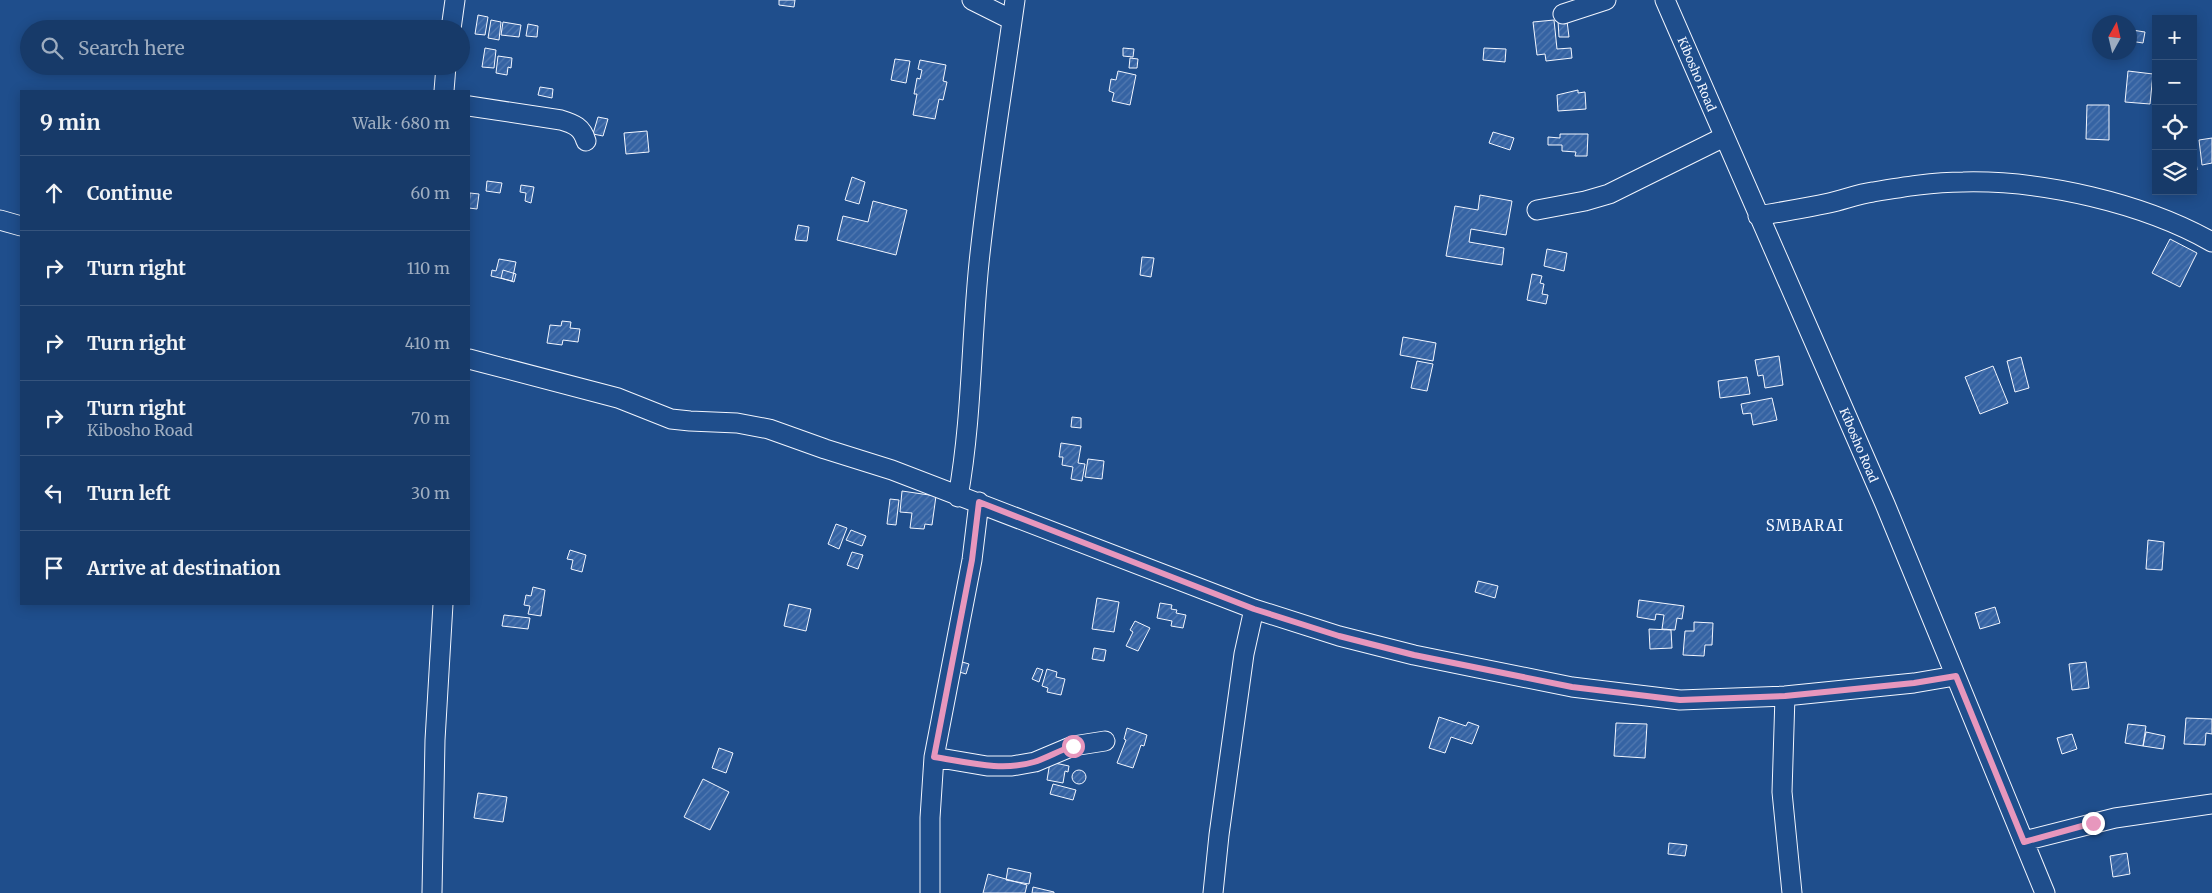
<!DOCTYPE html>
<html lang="en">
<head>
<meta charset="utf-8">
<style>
	body { margin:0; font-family:Merriweather,serif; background:#20416f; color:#f1f3f6 }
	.controls { position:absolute; right:15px; top:15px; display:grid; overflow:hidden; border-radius:0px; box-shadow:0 2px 12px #0003 }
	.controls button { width:45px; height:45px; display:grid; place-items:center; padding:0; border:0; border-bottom:1px solid #36547d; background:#173a69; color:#f1f3f6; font:25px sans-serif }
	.compass { position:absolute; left:2092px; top:15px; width:45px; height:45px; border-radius:50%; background:#173a69; box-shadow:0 2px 12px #0003; rotate:8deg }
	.stop { position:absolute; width:15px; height:15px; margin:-11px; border:4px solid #e797bd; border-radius:50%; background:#fff }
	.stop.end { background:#e797bd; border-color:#fff; box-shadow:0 1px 5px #0008 }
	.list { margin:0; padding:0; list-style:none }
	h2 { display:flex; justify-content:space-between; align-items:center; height:65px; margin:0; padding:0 20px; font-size:21px }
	h2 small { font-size:16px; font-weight:400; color:#9eadc0 }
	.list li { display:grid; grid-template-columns:32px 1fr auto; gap:15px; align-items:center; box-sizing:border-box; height:75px; padding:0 20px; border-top:1px solid #36547d }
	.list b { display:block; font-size:19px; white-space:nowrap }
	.list p { margin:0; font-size:16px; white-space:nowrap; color:#9eadc0 }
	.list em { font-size:16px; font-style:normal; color:#9eadc0 }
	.icon { flex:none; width:28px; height:28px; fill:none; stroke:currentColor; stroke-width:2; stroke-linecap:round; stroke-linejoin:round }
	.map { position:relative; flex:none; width:2212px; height:893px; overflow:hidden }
	.search { position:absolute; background:#173a69; box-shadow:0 2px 12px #0003; left:20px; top:20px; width:450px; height:55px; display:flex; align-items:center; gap:12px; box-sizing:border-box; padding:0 18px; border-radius:28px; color:#9eadc0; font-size:19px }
	.panel { position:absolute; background:#173a69; box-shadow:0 2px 12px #0003; left:20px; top:90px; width:450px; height:515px; border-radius:0px }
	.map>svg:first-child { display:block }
</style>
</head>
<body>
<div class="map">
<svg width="2212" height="893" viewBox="0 0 2212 893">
	<defs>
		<pattern id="building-hatch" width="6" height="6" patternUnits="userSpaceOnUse" patternTransform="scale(1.25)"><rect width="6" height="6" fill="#3563a3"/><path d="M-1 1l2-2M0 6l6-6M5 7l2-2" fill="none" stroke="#537ab1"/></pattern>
	</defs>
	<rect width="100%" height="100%" fill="#1f4e8c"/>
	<!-- building -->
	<path fill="url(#building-hatch)" stroke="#f2f6ff" d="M779,0H795L794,7L779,5Z
		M478,15L488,17L485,35L475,34Z
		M491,20L501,22L499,40L488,38Z
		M1554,20L1557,49L1571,48L1572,58L1546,61L1545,54L1537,55L1533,22Z
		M1558,21H1567L1569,37H1559Z
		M503,22L521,25L519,37L501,35Z
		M528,24L538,26L537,37L526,36Z
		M2132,30L2145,32L2143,43L2130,41Z
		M485,48L496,50L494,68L482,67Z
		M1123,48L1134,49L1133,57L1123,56Z
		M1484,48L1506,49L1505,62L1483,60Z
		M498,56L512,58L511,68L508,67L507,75L496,73Z
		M1130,58L1138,59L1137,68H1129Z
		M895,59L910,61L906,83L891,80Z
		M920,60L946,65L943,81L947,82L943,100L939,99L935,119L913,115L917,94H914L917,78L920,79L922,70L918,69Z
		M1118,71L1136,75L1130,105L1112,101L1114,93L1109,91L1111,79L1116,80Z
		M2128,71L2153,74L2150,104L2125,102Z
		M540,87L553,89L552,98L538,95Z
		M1578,90V93L1585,92L1586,109L1558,111L1557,95Z
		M2087,105H2109V140L2086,139Z
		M598,117L608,119L603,136L593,134Z
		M647,131L649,152L626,154L624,133Z
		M1493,132L1514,138L1510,150L1489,143Z
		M1560,134H1588L1587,156H1575L1576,152L1562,151V145H1548V137L1560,138Z
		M2193,138L2197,170H2193Z
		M2212,138V163L2202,165L2199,140Z
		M852,177L865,182L859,204L845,200Z
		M487,181L502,183L500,193L486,191Z
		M521,185L534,187L531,203L525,201L526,193L520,192Z
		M470,193L479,194L477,209L469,208Z
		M1480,195L1512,201L1506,235L1471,229L1469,242L1504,248L1502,265L1446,256L1455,206L1478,210Z
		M873,201L907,210L896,255L837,240L843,216L868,222Z
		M798,225L809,227L807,241L795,240Z
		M2170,239L2197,253L2180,287L2152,273Z
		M1547,249L1567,253L1564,271L1544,266Z
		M1142,257L1154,258L1151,277L1140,275Z
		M499,259L516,262L512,281L491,276L492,270L496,271Z
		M503,270L516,274L514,282L501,278Z
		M1532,274L1542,276L1540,283L1544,284L1542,294L1548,295L1546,304L1527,300Z
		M562,321L571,322L570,328L580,329L578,342L563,340L562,345L547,343L550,325L561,326Z
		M1403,337L1436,343L1433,361L1400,355Z
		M1779,356L1783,385L1765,388L1763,375L1758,376L1755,360Z
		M2021,357L2029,388L2015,392L2007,361Z
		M1417,361L1433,364L1427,391L1411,388Z
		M1993,366L2008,403L1980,414L1965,377Z
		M1747,377L1750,394L1720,398L1718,381Z
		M1772,398L1777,420L1753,425L1751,413L1743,414L1741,404Z
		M1072,417L1081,418V428L1071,427Z
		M1061,443L1081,446L1078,463L1085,464L1082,481L1071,479L1073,467L1062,465L1063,457H1059Z
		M1088,459L1104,461L1102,479L1085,477Z
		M902,491L936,496L932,525L925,524L924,529L910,528L912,513L900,512Z
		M890,499L899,500L896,525L887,524Z
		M836,524L847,528L839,549L828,544Z
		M851,530L866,536L862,546L846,540Z
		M2148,540L2164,542L2162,570L2146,569Z
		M570,550L586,555L582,572L571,569L573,560L567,559Z
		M852,552L863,555L858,569L847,565Z
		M1478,581L1498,586L1495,598L1475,592Z
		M533,587L545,590L541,616L528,614L530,606L524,605L526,595L531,596Z
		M1097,598L1119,602L1114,632L1092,629Z
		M1639,600L1684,606L1682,619L1677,618L1675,630L1662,629L1664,615L1656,614L1655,620L1637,617Z
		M1160,603L1172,605L1171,609L1177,610L1176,613L1186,615L1183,628L1171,626L1172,621L1157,618Z
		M789,604L811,609L806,631L784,626Z
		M1995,607L2000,623L1980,629L1975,613Z
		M504,615L530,618L528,629L502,626Z
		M1135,621L1150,628L1138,651L1126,646L1133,632L1130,630Z
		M1694,622L1713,623L1712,645H1705L1704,656L1683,655L1685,631H1694Z
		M1649,629L1671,630L1672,648L1650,649Z
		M1094,648L1106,650L1104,661L1092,659Z
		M959,661L969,664L966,674L956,671Z
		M2086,662L2089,688L2072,690L2069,664Z
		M1037,668L1043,670L1039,682L1032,679Z
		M1047,669L1057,672L1056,677L1065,679L1061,695L1047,692L1048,688L1042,686Z
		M1439,717L1466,726L1468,722L1479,726L1472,744L1451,737L1445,753L1429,748Z
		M2186,718L2212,719V734L2206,733L2205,745L2184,744Z
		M1616,723L1647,724L1645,758L1614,756Z
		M2128,724L2146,726L2143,746L2125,743Z
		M1127,728L1147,735L1144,746L1141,745L1133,768L1117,763L1126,740L1124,739Z
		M2146,732L2165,736L2163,749L2143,746Z
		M2072,734L2077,749L2062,754L2057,738Z
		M719,748L733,753L726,773L712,768Z
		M1050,762L1069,766L1068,772L1065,771L1063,783L1047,780Z
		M1072 777a7 7 0 1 1 14 0a7 7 0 1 1-14 0Z
		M703,779L729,792L710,830L684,817Z
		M1053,784L1076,790L1073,800L1050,794Z
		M478,793L507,797L503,822L474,818Z
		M1669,843L1687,845L1685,856L1668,854Z
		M2127,853L2130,874L2113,877L2110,856Z
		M1008,868L1031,873L1029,884L1006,880Z
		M988,874L1027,885L1025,893H983Z
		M1033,887L1054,892V893H1032Z"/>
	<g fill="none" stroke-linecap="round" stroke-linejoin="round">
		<defs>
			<path id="minor" d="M972,0L1012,20
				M1665,0L1885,504L2045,893
				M1563,14L1606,0
				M451,29L455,0
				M444,91L446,66
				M469,106L561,120C574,124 582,127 586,141
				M1537,210L1585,201L1609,194L1724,137
				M1758,216C1781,212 1805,208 1829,203C1843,200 1858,194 1873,192C1903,187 1933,182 1963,182C2042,180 2143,203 2212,242
				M0,220L21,226
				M469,359L618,398L671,419L690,421L737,423L769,429L825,449L892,470L1254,609L1339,636L1414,655L1572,687L1680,700L1785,696L1914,683L1955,676
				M958,497C972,419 971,341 979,263C988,175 1003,87 1015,0
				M1785,696L1782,792L1792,893
				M934,757L987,766H1012L1035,762L1073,746L1105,741
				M2024,841L2115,818L2212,804
				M432,893L435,740L443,604
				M930,893V818L934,757L972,560L979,502
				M1213,893L1219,835L1244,654L1254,609"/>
		</defs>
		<!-- minor casing -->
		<use href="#minor" stroke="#f2f6ff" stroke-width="21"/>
		<!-- minor -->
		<use href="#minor" stroke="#1f4e8c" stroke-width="19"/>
	</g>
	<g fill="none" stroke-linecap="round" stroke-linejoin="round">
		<!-- route -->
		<path stroke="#e797bd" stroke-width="6" d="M1073,746C1060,750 1047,758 1034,762C1001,772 967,762 934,757L972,560L979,502L1254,609L1339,636L1414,655L1572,687L1680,700L1785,696L1914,683L1956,676L2024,842L2093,823"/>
	</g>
	<g text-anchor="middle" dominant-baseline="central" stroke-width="4" stroke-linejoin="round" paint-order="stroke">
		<!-- street labels -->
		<g font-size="12" fill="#f2f6ff" stroke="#1f4e8c">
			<text transform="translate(1697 74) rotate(67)">Kibosho Road</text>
			<text transform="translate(1859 445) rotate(67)">Kibosho Road</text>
		</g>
		<!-- quarter labels -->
		<g font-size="15" letter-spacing="1" fill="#f2f6ff" stroke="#1f4e8c">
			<text x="1805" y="525">SMBARAI</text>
		</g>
	</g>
</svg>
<div class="controls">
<button>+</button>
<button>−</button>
<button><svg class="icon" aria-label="locate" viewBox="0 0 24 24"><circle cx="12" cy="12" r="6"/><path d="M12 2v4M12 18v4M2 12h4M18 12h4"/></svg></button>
<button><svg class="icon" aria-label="layers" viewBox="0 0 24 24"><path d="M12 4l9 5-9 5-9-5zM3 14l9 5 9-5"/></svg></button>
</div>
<svg class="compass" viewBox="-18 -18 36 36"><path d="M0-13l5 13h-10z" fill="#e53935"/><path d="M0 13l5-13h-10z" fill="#9eadc0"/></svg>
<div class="stop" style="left:1073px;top:746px"></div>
<div class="stop end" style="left:2093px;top:823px"></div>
<div class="search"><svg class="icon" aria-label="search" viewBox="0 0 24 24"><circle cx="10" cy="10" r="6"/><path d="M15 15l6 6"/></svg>Search here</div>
<section class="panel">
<h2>9 min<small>Walk · 680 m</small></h2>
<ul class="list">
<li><svg class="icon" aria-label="ahead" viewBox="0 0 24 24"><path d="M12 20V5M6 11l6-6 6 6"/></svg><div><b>Continue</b></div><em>60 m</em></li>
<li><svg class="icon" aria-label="right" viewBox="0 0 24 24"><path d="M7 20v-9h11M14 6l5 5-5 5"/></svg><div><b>Turn right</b></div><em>110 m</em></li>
<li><svg class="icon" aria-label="right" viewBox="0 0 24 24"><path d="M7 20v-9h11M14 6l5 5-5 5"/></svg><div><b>Turn right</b></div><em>410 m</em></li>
<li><svg class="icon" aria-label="right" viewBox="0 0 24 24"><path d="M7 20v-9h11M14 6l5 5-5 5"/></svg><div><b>Turn right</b><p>Kibosho Road</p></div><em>70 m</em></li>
<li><svg class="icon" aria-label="left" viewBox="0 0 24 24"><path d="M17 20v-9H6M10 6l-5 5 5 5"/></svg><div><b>Turn left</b></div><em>30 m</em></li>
<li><svg class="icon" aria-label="arrive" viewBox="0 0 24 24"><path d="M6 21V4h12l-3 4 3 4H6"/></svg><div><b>Arrive at destination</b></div></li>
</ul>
</section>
</div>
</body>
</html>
